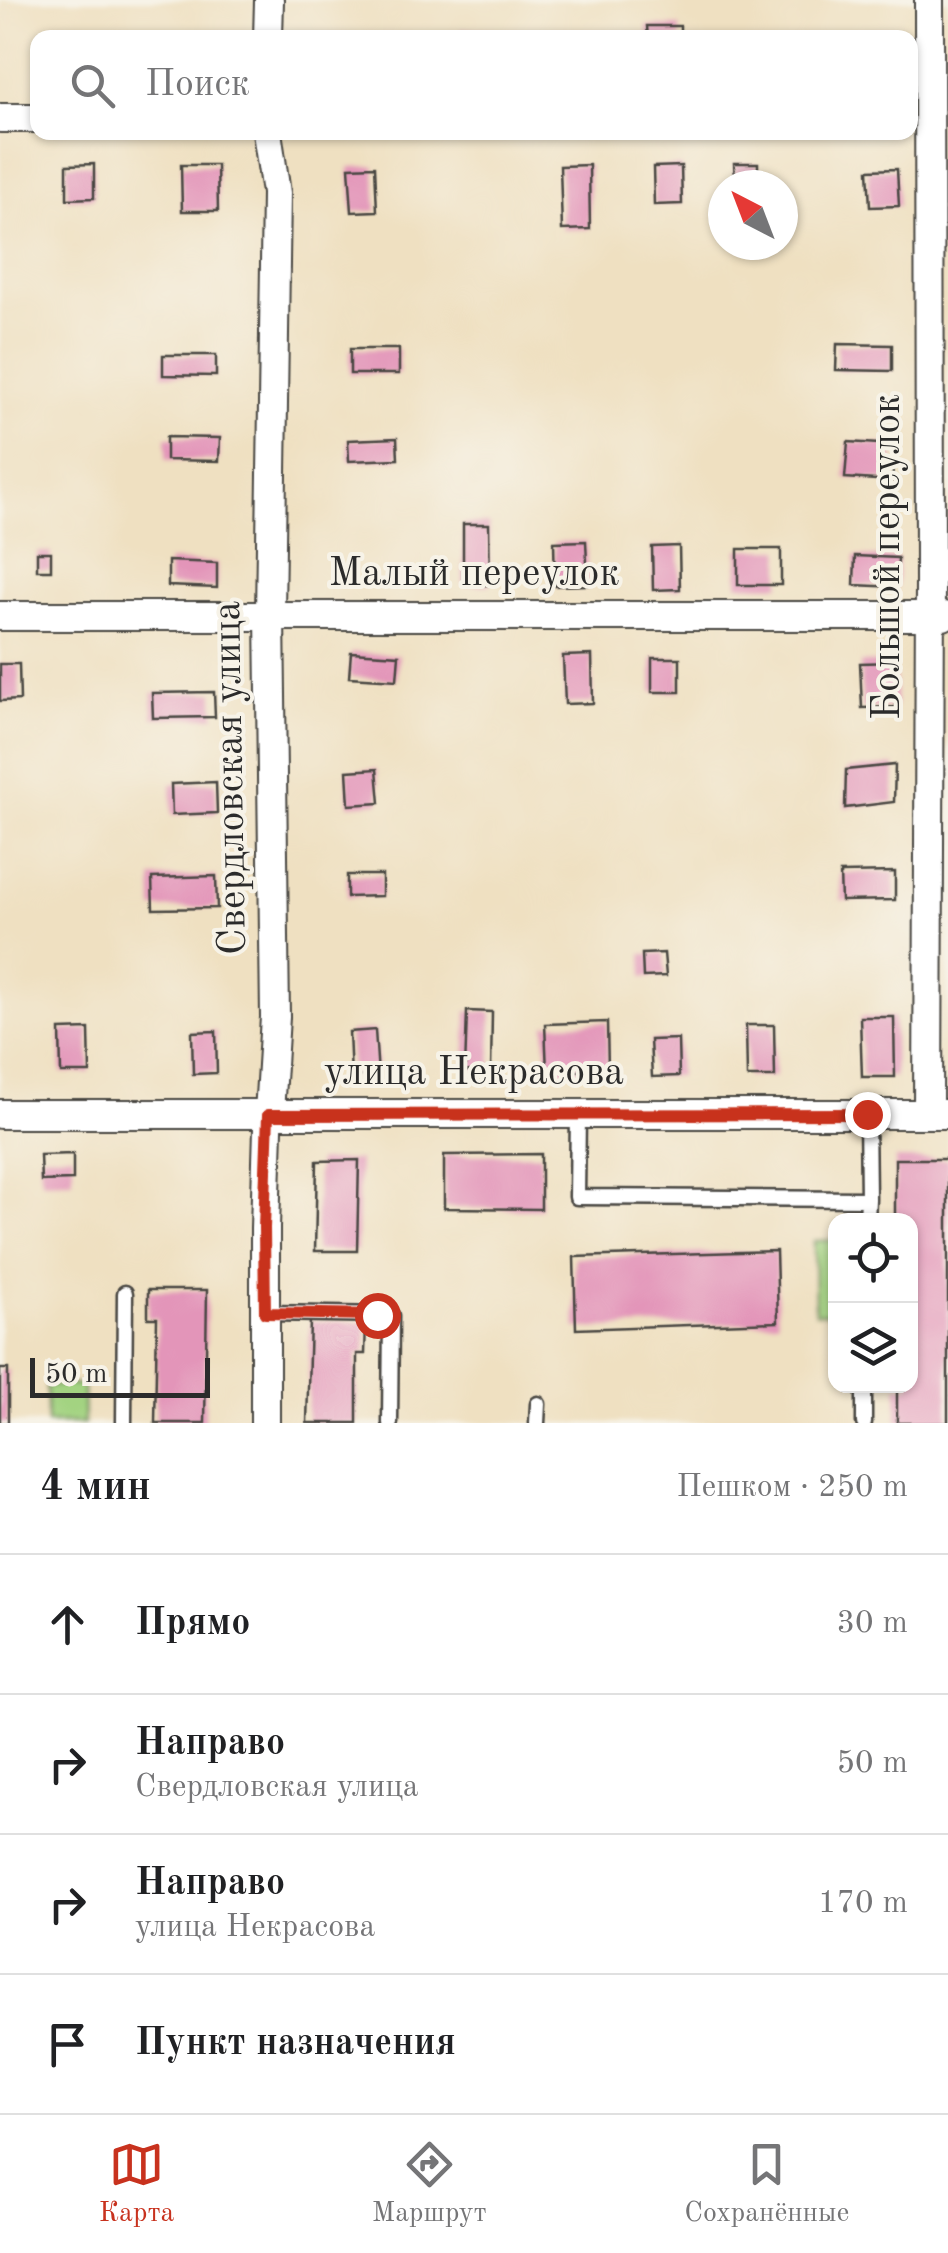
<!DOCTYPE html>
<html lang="ru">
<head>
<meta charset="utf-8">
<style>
	body { margin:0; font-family:"Old Standard TT",serif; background:#f2f2f2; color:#202124 }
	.controls { position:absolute; right:30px; bottom:30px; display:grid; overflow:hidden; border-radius:20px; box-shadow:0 2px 8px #0004 }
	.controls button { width:90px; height:90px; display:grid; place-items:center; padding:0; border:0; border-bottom:2px solid #e0e0e0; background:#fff; color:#202124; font:50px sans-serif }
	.compass { position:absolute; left:708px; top:170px; width:90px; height:90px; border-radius:50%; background:#fff; box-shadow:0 2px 8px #0004; rotate:318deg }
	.scale { position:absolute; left:30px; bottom:25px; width:180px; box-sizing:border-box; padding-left:10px; border:5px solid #2b2b2b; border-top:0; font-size:28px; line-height:35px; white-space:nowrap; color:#2b2b2b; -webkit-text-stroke:8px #f7f3e8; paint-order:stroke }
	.stop { position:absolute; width:30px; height:30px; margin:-22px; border:8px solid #c8321e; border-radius:50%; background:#fff }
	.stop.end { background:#c8321e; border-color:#fff; box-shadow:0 2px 10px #0008 }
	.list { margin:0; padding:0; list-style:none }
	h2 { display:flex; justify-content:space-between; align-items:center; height:130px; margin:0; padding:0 40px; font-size:42px }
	h2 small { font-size:32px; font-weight:400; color:#757577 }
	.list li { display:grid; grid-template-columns:65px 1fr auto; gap:30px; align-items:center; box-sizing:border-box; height:140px; padding:0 40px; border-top:2px solid #e0e0e0 }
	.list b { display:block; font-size:38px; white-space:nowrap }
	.list p { margin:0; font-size:32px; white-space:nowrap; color:#757577 }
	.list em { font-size:32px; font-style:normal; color:#757577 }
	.icon { flex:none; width:55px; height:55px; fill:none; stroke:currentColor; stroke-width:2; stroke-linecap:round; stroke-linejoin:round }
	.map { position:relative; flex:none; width:948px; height:1423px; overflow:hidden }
	.search { position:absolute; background:#fff; box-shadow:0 2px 8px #0004; left:30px; right:30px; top:30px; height:110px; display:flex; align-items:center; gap:25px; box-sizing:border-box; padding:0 35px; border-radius:20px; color:#757577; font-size:38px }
	.sheet { height:690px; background:#fff }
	nav { display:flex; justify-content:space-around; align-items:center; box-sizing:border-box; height:140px; border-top:2px solid #e0e0e0; background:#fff; font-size:28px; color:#757577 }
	nav a { display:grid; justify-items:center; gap:5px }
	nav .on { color:#c8321e }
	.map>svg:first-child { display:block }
</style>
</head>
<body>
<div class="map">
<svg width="948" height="1423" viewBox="0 0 948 1423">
	<rect width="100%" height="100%" fill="#f7f3e8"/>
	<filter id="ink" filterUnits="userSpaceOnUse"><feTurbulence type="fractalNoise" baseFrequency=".01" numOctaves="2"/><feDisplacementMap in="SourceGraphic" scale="20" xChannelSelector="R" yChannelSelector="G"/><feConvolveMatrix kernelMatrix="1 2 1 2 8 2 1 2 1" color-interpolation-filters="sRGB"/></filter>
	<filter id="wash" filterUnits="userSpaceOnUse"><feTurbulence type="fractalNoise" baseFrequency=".0048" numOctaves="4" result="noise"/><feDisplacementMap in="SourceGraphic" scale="40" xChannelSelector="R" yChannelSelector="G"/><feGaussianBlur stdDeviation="2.25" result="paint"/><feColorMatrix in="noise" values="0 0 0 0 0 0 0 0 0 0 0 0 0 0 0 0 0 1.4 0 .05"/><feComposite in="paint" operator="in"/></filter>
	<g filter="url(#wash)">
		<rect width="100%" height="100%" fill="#efe0c1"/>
		<!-- green -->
		<path fill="#a3d381" stroke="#677f56" stroke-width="2.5" d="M835,1240V1313H815L814,1241Z
			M83,1384L84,1423H47L46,1386Z"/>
		<g id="blocks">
			<!-- building -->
			<path fill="#e395b9" d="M647,26H680V38H648Z
				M462,29H494L495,38H462Z
				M734,163H758V185H735Z
				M94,164V198L67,199V165Z
				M181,165H217L218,211H182Z
				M589,165L590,229L562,230L560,166Z
				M375,166L377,211L352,212L349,167Z
				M681,166L682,204L654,205L653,167Z
				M897,169L899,206L870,207L868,170Z
				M837,344L892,345V371L836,370Z
				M350,349H399V374H350Z
				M163,355H216V376L163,375Z
				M166,437L220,438L219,461L166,460Z
				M397,438L398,459L349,461L348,440Z
				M848,442L894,445L892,481L845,478Z
				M463,524H489L490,585H463Z
				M586,541L588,585L555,586L554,542Z
				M679,546L680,589L653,590L652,547Z
				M738,549H781V585H738Z
				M37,552H51V570H37Z
				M855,556L898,558L897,587L854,585Z
				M168,561L217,563V588L168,586Z
				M351,652L399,655L397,680L349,677Z
				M592,655L593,703L565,704L563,656Z
				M652,658H680V692H652Z
				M895,662L896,707L862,708L860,663Z
				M0,664H19L20,700L0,701Z
				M214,692L215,717L153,718L152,693Z
				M895,765L894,802L845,808L846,770Z
				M377,769L380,803L349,805L347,771Z
				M216,782L217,813L172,815L171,784Z
				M895,872V900L841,901L840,873Z
				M347,875H382V896L347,897Z
				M216,876L217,908L153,909L152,878Z
				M664,953L666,976L643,977L642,954Z
				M467,1011L492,1012L491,1072L465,1071Z
				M860,1017H894L895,1077H862Z
				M607,1022L608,1070L547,1072L545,1024Z
				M746,1025H774L775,1077H747Z
				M89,1029L90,1073H61L60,1030Z
				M375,1030L378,1075L351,1077L349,1032Z
				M216,1031L217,1073L193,1074L192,1032Z
				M678,1039L679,1076L652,1077L650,1040Z
				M73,1154V1180L41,1181L40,1155Z
				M541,1154V1209L444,1208V1155Z
				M895,1159H948V1423H897V1386H910V1220H895Z
				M359,1160L357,1251H315L317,1161Z
				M776,1251L778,1322L576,1329L574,1257Z
				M148,1290H207L205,1423H155L157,1318H148Z
				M310,1321L366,1322L365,1354H357V1423H307Z
				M0,1369H8V1423H0Z"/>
		</g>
	</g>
	<g filter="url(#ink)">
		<use href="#blocks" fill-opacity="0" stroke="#484642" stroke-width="2.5"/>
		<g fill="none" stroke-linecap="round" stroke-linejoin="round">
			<defs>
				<path id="service" d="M578,1114L577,1197L868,1199L867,1114
					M867,1220L868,1199
					M265,1313L391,1315L390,1423
					M124,1423L125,1293
					M537,1423L538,1404
					M864,1423V1386"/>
				<path id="minor" d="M268,38L269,0
					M0,118H38
					M0,616H943
					M0,1114H948
					M928,1114L930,581L929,0
					M265,1423V1228L268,1129L275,1017L270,614L276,193L267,132"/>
			</defs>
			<!-- service casing -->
			<use href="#service" stroke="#484642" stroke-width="19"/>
			<!-- minor casing -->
			<use href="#minor" stroke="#484642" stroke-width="32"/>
			<!-- service -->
			<use href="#service" stroke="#fff" stroke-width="14"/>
			<!-- minor -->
			<use href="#minor" stroke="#fff" stroke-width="28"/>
		</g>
	</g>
	<g fill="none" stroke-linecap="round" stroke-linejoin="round" filter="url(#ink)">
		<!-- route -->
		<path stroke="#c8321e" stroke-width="12" d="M377,1315L265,1313L264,1228L268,1115L867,1114"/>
	</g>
	<g text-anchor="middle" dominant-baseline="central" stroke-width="8" stroke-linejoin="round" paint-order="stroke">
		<!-- street labels -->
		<g font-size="40" fill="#2b2b2b" stroke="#f7f3e8">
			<text transform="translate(889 557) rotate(-90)">Большой переулок</text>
			<text x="474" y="575">Малый переулок</text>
			<text transform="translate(232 778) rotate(-91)">Свердловская улица</text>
			<text x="474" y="1074">улица Некрасова</text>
		</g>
	</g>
</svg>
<div class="controls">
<button><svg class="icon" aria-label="locate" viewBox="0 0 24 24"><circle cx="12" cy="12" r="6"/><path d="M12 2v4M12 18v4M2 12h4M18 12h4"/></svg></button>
<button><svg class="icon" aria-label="layers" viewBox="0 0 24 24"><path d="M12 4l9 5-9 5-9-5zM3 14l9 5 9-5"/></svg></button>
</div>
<svg class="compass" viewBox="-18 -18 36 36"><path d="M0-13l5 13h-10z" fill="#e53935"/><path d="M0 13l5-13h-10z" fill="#757577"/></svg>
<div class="scale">50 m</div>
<div class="stop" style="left:377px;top:1315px"></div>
<div class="stop end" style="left:867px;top:1114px"></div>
<div class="search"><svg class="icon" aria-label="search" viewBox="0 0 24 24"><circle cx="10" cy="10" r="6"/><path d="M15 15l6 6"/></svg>Поиск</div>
</div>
<section class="sheet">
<h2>4 мин<small>Пешком · 250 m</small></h2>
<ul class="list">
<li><svg class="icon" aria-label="ahead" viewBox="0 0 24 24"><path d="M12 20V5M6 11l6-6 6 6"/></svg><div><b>Прямо</b></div><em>30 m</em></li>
<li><svg class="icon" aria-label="right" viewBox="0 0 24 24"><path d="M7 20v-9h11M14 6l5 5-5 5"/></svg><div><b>Направо</b><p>Свердловская улица</p></div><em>50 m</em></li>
<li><svg class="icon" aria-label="right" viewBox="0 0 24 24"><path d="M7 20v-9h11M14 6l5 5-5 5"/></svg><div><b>Направо</b><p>улица Некрасова</p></div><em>170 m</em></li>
<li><svg class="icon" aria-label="arrive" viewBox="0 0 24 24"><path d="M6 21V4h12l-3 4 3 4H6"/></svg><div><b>Пункт назначения</b></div></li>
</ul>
</section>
<nav>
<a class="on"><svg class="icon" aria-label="map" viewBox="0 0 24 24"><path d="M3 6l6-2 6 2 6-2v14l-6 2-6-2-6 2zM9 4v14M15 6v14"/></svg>Карта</a>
<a><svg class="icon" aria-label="directions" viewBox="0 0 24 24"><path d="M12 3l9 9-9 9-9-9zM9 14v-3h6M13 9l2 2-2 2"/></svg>Маршрут</a>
<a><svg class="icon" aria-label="saved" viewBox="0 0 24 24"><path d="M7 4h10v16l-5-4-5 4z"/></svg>Сохранённые</a>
</nav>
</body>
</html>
